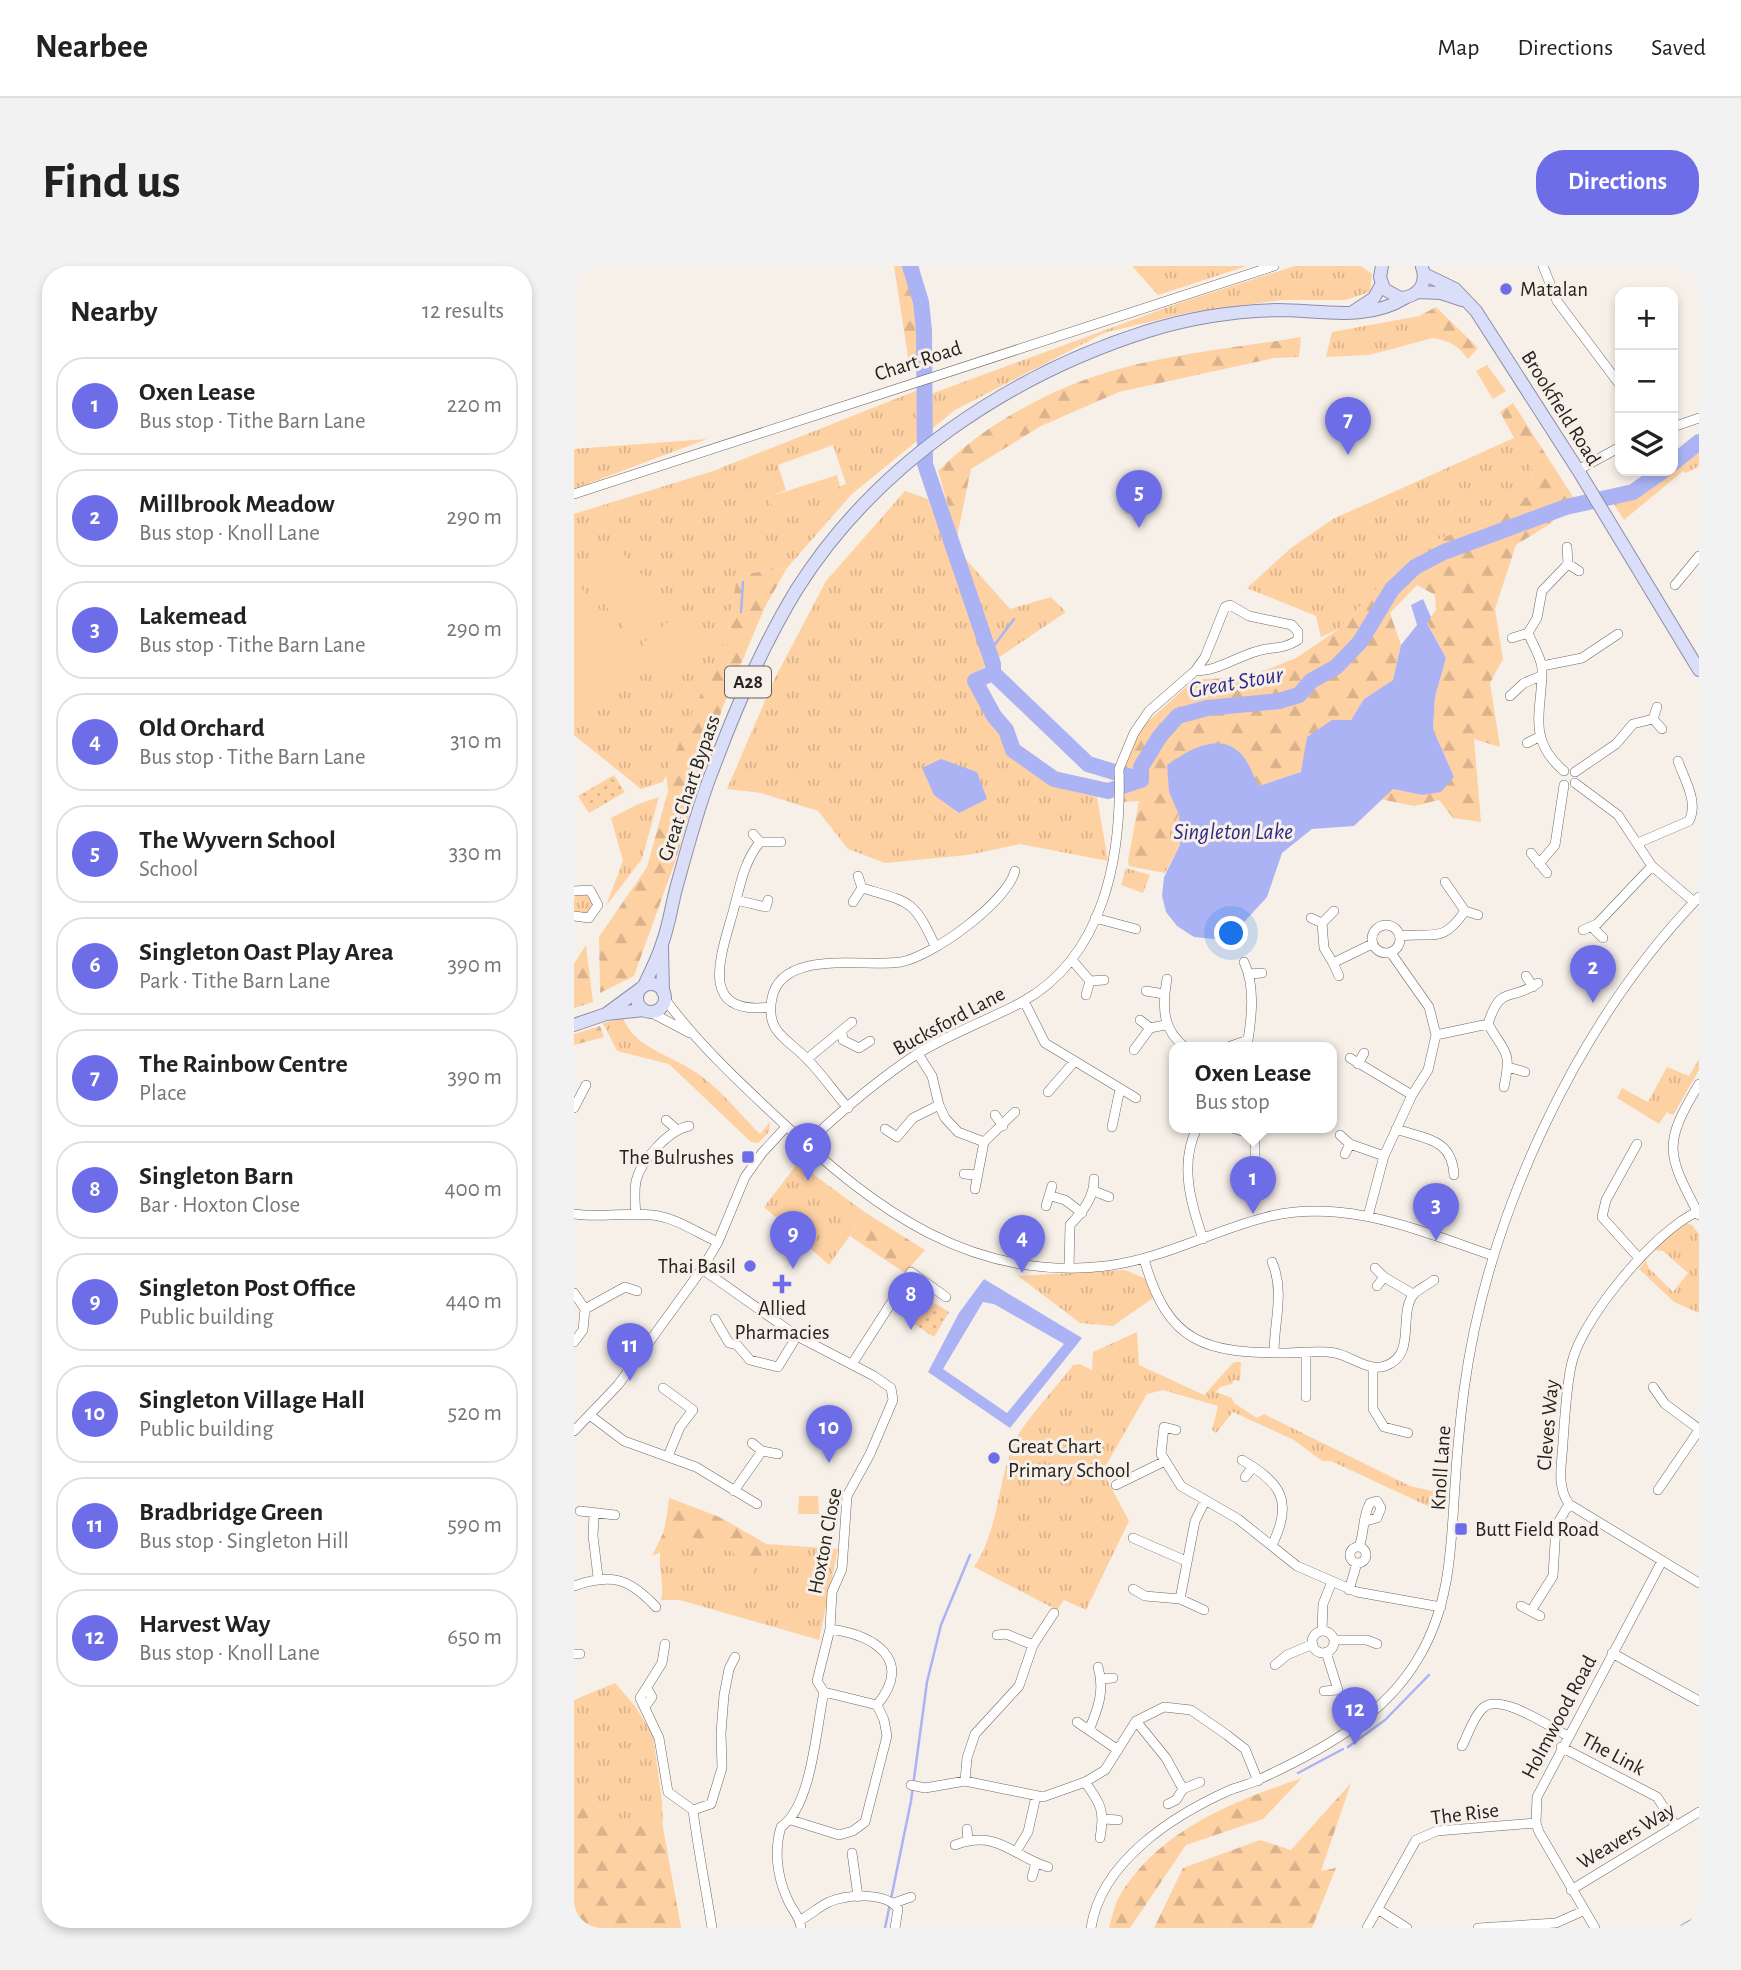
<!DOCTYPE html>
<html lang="en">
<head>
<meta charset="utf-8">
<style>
	body { margin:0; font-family:"Alegreya Sans",sans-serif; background:#f2f2f2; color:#222 }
	.controls { position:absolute; right:21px; top:21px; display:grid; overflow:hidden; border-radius:14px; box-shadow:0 4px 10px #0003 }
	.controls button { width:63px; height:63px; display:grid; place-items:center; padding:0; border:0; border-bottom:2px solid #e0e0e0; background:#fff; color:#222; font:35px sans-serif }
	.you { position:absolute; left:658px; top:668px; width:24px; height:24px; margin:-18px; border:5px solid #fff; border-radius:50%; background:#1a73e8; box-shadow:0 0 0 10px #1a73e833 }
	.badge { display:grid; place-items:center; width:46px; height:46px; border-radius:50%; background:#6c6de7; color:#fff; font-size:23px; font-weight:700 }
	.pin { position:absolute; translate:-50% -58px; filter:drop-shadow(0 2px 4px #0008) }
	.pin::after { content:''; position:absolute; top:37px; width:24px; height:21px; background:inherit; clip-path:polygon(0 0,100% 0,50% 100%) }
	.popup { position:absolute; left:595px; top:776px; width:168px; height:91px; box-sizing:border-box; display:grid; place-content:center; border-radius:14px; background:#fff; filter:drop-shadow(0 2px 5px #0005); font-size:23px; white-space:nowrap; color:#767676 }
	.popup b { font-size:26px; color:#222 }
	.popup::after { content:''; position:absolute; left:50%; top:100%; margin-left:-14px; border:14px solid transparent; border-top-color:#fff }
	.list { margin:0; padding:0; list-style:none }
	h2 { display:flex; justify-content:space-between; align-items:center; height:91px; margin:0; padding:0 28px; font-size:30px }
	h2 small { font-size:23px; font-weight:400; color:#767676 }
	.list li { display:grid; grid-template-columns:46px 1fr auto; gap:21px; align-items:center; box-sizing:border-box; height:98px; margin:0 14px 14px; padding:0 14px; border:2px solid #e0e0e0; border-radius:28px }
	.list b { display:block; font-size:26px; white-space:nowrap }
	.list p { margin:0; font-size:23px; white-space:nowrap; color:#767676 }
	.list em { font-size:23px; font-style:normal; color:#767676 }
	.icon { flex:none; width:38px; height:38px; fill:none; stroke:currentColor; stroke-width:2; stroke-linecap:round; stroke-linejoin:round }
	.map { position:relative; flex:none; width:1125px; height:1662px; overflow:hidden; border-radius:28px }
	header { display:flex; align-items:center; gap:42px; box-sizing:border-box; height:98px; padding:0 35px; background:#fff; border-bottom:2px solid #e0e0e0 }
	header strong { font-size:33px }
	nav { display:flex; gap:38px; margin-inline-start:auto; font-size:24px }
	.intro { display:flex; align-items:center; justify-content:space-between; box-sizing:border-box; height:168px; padding:0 42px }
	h1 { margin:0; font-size:49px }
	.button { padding:18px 32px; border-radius:28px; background:#6c6de7; color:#fff; font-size:24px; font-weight:700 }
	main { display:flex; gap:42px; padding:0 42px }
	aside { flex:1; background:#fff; border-radius:28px; box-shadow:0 4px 10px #0003 }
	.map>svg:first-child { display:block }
</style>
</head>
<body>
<header>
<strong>Nearbee</strong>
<nav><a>Map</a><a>Directions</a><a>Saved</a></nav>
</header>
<div class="intro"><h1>Find us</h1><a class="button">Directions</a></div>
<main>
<aside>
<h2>Nearby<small>12 results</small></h2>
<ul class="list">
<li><span class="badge">1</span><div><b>Oxen Lease</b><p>Bus stop · Tithe Barn Lane</p></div><em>220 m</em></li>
<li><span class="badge">2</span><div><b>Millbrook Meadow</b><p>Bus stop · Knoll Lane</p></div><em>290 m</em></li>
<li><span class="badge">3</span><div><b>Lakemead</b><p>Bus stop · Tithe Barn Lane</p></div><em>290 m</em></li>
<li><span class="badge">4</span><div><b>Old Orchard</b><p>Bus stop · Tithe Barn Lane</p></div><em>310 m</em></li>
<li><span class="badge">5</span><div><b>The Wyvern School</b><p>School</p></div><em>330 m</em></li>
<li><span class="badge">6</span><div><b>Singleton Oast Play Area</b><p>Park · Tithe Barn Lane</p></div><em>390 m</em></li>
<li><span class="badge">7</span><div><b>The Rainbow Centre</b><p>Place</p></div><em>390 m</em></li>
<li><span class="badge">8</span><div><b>Singleton Barn</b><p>Bar · Hoxton Close</p></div><em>400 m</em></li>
<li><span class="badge">9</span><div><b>Singleton Post Office</b><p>Public building</p></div><em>440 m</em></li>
<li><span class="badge">10</span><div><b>Singleton Village Hall</b><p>Public building</p></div><em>520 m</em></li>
<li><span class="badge">11</span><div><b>Bradbridge Green</b><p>Bus stop · Singleton Hill</p></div><em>590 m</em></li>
<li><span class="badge">12</span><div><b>Harvest Way</b><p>Bus stop · Knoll Lane</p></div><em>650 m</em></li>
</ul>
</aside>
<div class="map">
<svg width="1125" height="1662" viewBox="0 0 1125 1662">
	<defs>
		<pattern id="grass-tufts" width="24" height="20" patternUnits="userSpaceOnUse" patternTransform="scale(1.75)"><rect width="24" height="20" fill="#fed1a3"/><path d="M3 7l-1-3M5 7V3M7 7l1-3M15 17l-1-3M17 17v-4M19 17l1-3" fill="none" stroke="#dab38c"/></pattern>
		<pattern id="forest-firs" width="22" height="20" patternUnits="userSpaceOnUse" patternTransform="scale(1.75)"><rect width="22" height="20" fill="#fed1a3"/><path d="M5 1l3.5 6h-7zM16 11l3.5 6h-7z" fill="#dab38c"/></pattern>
		<pattern id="garden-dots" width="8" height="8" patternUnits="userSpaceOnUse" patternTransform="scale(1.75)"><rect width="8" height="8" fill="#fed1a3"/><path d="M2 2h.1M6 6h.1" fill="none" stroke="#dab38c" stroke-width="1.8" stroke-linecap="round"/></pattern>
	</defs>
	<rect width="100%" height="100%" fill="#f7f0e9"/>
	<!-- grass -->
	<path fill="url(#grass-tufts)" fill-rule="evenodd" d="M558,0H673L584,29Z
		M721,0H787L798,8L796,26L771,34H708L612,47L530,67L381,144L278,228L213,302L163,309L154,365L89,516L67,523L0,469V248L139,205L344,124L354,129L605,37ZM259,179L272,218L200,244L195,231L212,224L204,199Z
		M845,50L859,72L795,89L752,91L758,66Z
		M940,172L958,205L953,230L915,254L855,277L809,316L765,363L747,371L742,350L673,322L717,282L759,253Z
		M133,173L0,223V183Z
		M1125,186V200L1112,207L1109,205L1050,254L1038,235C1066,237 1076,211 1099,205L1101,200Z
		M331,225L354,233L372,281H381L436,343L477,331L492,346L396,411L437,490L478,520L523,531L534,595L446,578L394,589L311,597L274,583L244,545L187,527L153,523L200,414L252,315Z
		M85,531L68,593L32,640L49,595L37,552L62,539Z
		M605,548L606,579L591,607L555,600L554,595L581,593Z
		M552,602L576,609L569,627L547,619Z
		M-2 638a11 11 0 1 1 22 0a11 11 0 1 1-22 0Z
		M49,752C62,785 104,790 131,813C151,829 168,850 186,868L196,856L195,866L184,877L177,876L95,798L43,785L29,757Z
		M1125,793V804L1099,849L1093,846L1085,858L1043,832L1048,822L1074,836L1093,801L1115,810Z
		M224,897L292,947L255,999L190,941Z
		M1111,957L1118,959L1125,968V1047L1100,1036L1065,1003L1072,994L1074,1001L1099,1026L1114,1007L1089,985L1080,984L1103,961Z
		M551,1004L572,1013L579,1032L539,1060L506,1057L444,1010Z
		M563,1066L565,1099L630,1129L660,1096H667L666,1115L660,1114L658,1118L646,1121L642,1126L658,1132L660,1137L683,1152L690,1148L836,1220L863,1226L858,1242L757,1195H748L720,1174L659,1146L642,1167L638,1164L644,1140L589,1124L573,1128L527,1208H530L555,1255L512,1344L490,1334L483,1344L400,1301C425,1264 423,1217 440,1177C449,1156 484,1120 499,1099L506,1098L518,1104L519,1086Z
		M225,1230H244L245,1248H224Z
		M95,1232L145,1251L192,1278L264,1283L245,1374L106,1334H87C90,1319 86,1309 86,1294C85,1279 94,1251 95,1232Z
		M41,1417L61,1440L79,1469L88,1535L89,1563L107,1662H0V1434Z"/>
	<!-- forest -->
	<path fill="url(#forest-firs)" d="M320,0H345L358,98L336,104Z
		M862,41L904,82L894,93C884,79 875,75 859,72L845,50Z
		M727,71L725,91L700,92L545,126L467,160L397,203L383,271L364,205C413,156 481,120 548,102C606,87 668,81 727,71Z
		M913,99L932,125L919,133L902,105Z
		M939,137L1001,234L976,258L942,279L921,343L929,393L916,417L926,481L900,473L907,556L879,552L865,534L840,540L806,533L819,523L848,529L880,511L859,463L861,431L872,392L853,356L862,344L861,329L843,319L816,347L827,379L819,414L790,433L777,454L727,506L685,520L595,526L605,548L582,594L554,595L565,535L549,536L550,493L570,459L621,413L672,412L722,392L765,363L809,316L855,277L915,254L953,230L958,205L926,146Z
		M213,302L191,341L148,443L101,596L60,710L26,727L25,671L73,601L94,525L92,508L154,365L163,309Z
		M12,679L19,736L0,742V698Z
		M26,760L30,771L0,779V768Z
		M292,947L351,984L331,1007L276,970Z
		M95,1232L145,1251L192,1278L176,1315L159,1286L121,1272L78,1290L93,1259Z
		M728,1512L689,1553L612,1579L556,1662H535C538,1652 540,1640 545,1631C584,1564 660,1535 728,1512Z
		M777,1517L747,1605L762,1602L738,1662H580L609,1602L686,1574L717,1584Z
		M0,1534L21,1541L42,1557L89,1563L107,1662H0Z"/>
	<!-- garden -->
	<path fill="url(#garden-dots)" d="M40,509L51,526L15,547L4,530Z
		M341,1025L375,1046L360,1071L325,1048Z"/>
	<!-- pitch -->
	<path fill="#fed1a3" d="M263,209L266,220L200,244L194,231Z
		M38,275L99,344L63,376L2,306Z
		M0,314L72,396L16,446L0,428Z
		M105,347L128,374L92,404L69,377Z"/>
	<!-- water -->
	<path fill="#abb3f5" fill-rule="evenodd" d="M849,333L857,351L853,357L872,392L861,431L859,463L880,511L867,526L848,529L819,523L780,560L738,563L708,587L693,631L659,668L640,673L620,671L603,660L592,646L588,630L590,611L606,579L605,549L595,526L593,499C613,485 643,466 665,486C674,493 679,510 685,520L727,506L733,471L758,454H777L790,433L819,414L827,379L843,359L837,339Z
		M367,493L403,506L413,533L385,547L360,529L348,502Z
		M410,1013L508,1072L436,1162L354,1106L385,1047ZM409,1036L420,1038L490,1078L433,1147L369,1103Z"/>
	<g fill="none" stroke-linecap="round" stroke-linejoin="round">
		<!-- stream -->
		<path stroke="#abb3f5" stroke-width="2.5" d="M167,346L169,316
			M419,398L416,385L440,353
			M774,1481L811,1454L855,1409
			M724,1507L769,1483
			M311,1662L337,1535L353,1416L367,1359L396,1289"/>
		<!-- river -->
		<path stroke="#abb3f5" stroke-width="16" d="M336,0L347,36L350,64L351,198L419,398V407L401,415L420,450L432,464L439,484L480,513L534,525L567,514V501L586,470L604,450L633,442L705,435L725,429L737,415L762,401L786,376L818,323L841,301L870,286L992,241L1059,226L1089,205
			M1099,197L1125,176
			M419,407L514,498L560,512"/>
		<defs>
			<path id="minor" d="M969,0L983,35L1046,119
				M1099,161L1125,152
				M1004,204L1046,181
				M0,228L700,0
				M993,281L994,298L1005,305
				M1101,319L1125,290
				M954,367C958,377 967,391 968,402C969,443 951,472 990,505
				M954,367L963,352L968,325L994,298
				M938,372L954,367
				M968,400L1008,392L1044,368
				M936,430L950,417L967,410
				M1083,441L1079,453L1088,463
				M953,477L967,470
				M1001,506L1042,478L1059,458L1079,453
				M1001,517L1044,549L1078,600L1120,636
				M179,568L186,576
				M1064,577L1115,555C1125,536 1110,513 1104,495
				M957,587L973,607
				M965,598L981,579L990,519
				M288,622C335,636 340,633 361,680
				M0,625L16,624L24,639L15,652L0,650
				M162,634L192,641L194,634
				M279,636L288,622L284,610
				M760,645L748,657L750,682L759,697L798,678
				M891,645L904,649
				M521,652L562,663
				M737,652L748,657
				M798 673a14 14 0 1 1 28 0a14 14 0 1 1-28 0Z
				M1019,662L1029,672
				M1009,664L1023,658L1078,600
				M826,670C861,666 868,678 891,645L871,616
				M498,694L516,715
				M759,697L765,710
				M675,708L688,707
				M952,710L959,721
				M593,713C588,741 588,764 612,782
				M572,725L590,728
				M512,729L516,715L530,714
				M90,732C125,779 167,818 210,858C302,944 398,1016 532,1000C588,993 636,966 689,952C768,930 846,965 920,990
				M450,735L471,777L562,832
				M196,741C123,750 147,689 159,646C166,621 169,597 186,576H207
				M76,746L116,767
				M566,754L576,762
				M914,758C931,788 938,783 930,821
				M268,767L269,774L285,782L296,775
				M862,769L914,758C927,717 935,737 964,717
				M651,782L674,774C678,749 681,720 670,696
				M560,784L576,762L591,759
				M344,788L358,810L365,839L371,852L384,866L410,876
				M776,792L838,829
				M233,793L278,756
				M784,798L790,787
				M934,801L951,806
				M1125,818C1088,879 1093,888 1125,949
				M474,826L500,796
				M0,842L12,819
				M274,842C260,826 248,808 233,793C224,783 209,774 202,763C196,754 196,742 198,732C208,682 291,702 327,696C359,690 433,636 441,605
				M421,849L429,860
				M92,854L102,863
				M538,861L546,823
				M623,862C605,898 617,938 629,973
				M658,862L681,869
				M311,863L323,871L339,852L365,839
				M822,863C851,873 878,872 880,909
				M766,869L776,878L810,890
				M1063,878L1032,934L1028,951L1064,991
				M231,879C265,847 303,814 343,788C376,768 414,754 448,736C531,690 548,589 545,503L560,467L575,445L621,405L631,391L651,341L656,339L675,350L718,359L724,366V374C711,382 705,381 692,383C667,387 647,405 621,405
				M771,888L776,878
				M390,908L403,909
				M401,923L410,876L441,846
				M520,925L535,931
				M477,930L491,934L508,947
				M680,930L673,909L681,892V869L686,862
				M472,940L478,920
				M1123,946C1082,964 1009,1051 998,1096C992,1121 991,1150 989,1176C988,1197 982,1220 995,1238L1125,1317
				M0,948C26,952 52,946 78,949C101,951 123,967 144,976
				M62,949C61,938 60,926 62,915C67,894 95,864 115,860
				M794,950L810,890L838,829L854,804L862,769L855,741L817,687
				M570,993C594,1078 631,1087 713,1087C728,1087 746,1084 761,1087C777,1090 795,1106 811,1100C843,1089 824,1050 839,1029C844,1023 854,1019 860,1014
				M698,996C711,1026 700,1055 700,1087
				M495,1002L496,959C509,945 520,932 520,913
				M801,1002L810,1011L839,1028
				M128,1003L223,1070L300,1110L317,1122L319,1134L296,1188L273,1230L268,1303L258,1326L256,1363L243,1415L250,1426C242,1462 238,1540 207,1561C200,1584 203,1610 213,1632C217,1643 226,1650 227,1662
				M803,1020L810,1011
				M0,1027L11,1043
				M141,1053L155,1077L163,1079L176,1094L204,1101L223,1070
				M0,1076L9,1064L11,1043L51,1021L63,1025
				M732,1087V1131
				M278,1098L337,1006L372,1031
				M799,1102V1143L810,1161L834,1167
				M1079,1121L1091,1138L1125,1163
				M89,1122L119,1144L106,1161L94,1190
				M17,1150L50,1175L122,1201L183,1238
				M602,1164L590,1161L587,1188L607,1220L664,1253L723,1300L783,1326L867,1341
				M0,1165L44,1119L128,1003L144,976L171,911L188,887L212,861
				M178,1177L188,1185L204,1188
				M668,1194C707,1217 720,1235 698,1279
				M671,1211L679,1201
				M542,1219L591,1195
				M1084,1224L1125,1164
				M160,1225L188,1185
				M6,1245L41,1249
				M20,1249L19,1270L24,1311
				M559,1272L612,1295
				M776 1289a8 8 0 1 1 16 0a8 8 0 1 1-16 0Z
				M785,1281C791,1265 788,1251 796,1237L803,1235L807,1242L803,1252L792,1255
				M0,1320C38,1307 55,1312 82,1341
				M559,1323L571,1330L606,1333L630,1344
				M775,1324L783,1297
				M606,1333L621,1255L631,1235
				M947,1340L966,1350
				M957,1345L979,1310L982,1260L995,1238
				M256,1363C299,1369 341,1393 303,1439
				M748,1365L749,1338L757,1318
				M738 1376a11 11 0 1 1 22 0a11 11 0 1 1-22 0Z
				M423,1369L432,1368L459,1379
				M760,1374H793L803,1378
				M91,1378L88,1397L66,1432L85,1472L94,1526L119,1544C124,1584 132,1623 138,1662
				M1038,1387L1125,1435
				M0,1388H6
				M701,1399L713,1389L739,1378
				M528,1413L539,1412
				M750,1425L764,1424L752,1386
				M71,1441L78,1431L73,1422
				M562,1455L592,1492L609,1523
				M503,1456L544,1484
				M515,1464C524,1443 531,1424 524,1401
				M888,1480C894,1469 899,1451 909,1442C926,1426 976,1461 994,1470
				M987,1481L1083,1531L1101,1559
				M391,1515L393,1492L401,1468L445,1420L459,1379L480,1347
				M511,1516C527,1538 531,1545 526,1572
				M337,1519L351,1522L391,1515L469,1531L511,1516L531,1504L562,1455L590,1441L617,1444L653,1469L671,1483L684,1515
				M594,1538L602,1534L609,1523L626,1516
				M119,1544L137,1538L148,1502L147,1467L150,1429L155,1403L161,1391
				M530,1553L544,1554
				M217,1554L265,1569L279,1565L291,1556L313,1470L310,1454L303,1439L250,1426
				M393,1563L394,1575
				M381,1579C424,1563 438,1590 474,1601
				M443,1584L454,1566L462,1530
				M278,1587L284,1631
				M458,1611L462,1597
				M997,1624L1125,1546
				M320,1637L337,1631
				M805,1644L833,1662
				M226,1654C237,1649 244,1641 255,1636C272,1629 312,1625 324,1643L321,1662
				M517,1662C527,1595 600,1549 656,1524C666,1520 677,1518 686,1513C747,1485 811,1450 845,1391C877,1337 877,1279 881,1219C883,1187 886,1155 890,1124C913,951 1003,757 1125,631
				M793,1662L842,1574L863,1565L962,1557
				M904,1662L982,1657L1009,1645
				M1021,1662L965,1566L962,1557L963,1531L1088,1295
				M1111,1662L1125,1655"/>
			<path id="major" d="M808,0L806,11L810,23L826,32C844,31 854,18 848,1
				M850,8L881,23L902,45L1004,204L1125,404
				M844,26L867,27L888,34
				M780,45L800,32L807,19
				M88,681L89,726
				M63 732a14 14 0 1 1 28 0a14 14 0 1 1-28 0Z
				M70,720C76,706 84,692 88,678C96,657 98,634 105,612C115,576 125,538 139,503C162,441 188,380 223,323C302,198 435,109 574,65C615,52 660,45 703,44C747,44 792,56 831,32
				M32,748L66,723
				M0,759L32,748L70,744"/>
		</defs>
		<!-- minor casing -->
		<use href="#minor" stroke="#6f6962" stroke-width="10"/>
		<!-- major casing -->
		<use href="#major" stroke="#8b8eaa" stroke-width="14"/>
		<!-- minor -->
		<use href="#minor" stroke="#fff" stroke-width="9"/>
		<!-- major -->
		<use href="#major" stroke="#dadef8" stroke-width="12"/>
	</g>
	<!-- markers -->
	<g fill="#6c6de7" stroke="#f7f0e9" stroke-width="2.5">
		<circle cx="932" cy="23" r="7"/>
		<rect x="167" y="884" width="14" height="14" rx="3.5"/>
		<circle cx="176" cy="1000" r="7"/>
		<path d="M204.5 1007.5h7v7h7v7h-7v7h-7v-7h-7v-7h7z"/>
		<circle cx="420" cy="1192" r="7"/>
		<rect x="880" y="1256" width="14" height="14" rx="3.5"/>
	</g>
	<g text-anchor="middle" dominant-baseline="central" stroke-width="6" stroke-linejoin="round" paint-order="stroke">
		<!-- shield labels -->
		<rect fill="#f7f0e9" stroke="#64605c" stroke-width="2" x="151" y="400.5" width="46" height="31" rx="5"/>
		<g font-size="19" font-weight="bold" fill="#252320">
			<text x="174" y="416">A28</text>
		</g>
		<!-- poi labels -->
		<g font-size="21" fill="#252320" stroke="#f7f0e9" text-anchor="start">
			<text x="946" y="23">Matalan</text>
			<text x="160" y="891" text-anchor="end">The Bulrushes</text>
			<text x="162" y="1000" text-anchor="end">Thai Basil</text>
			<text x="208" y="1042" text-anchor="middle">Allied<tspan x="208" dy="24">Pharmacies</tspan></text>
			<text x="434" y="1180">Great Chart<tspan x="434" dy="24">Primary School</tspan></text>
			<text x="901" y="1263">Butt Field Road</text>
		</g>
		<!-- street labels -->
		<g font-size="21" fill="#252320" stroke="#f7f0e9">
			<text transform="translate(344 95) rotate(-18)">Chart Road</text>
			<text transform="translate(987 142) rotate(58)">Brookfield Road</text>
			<text transform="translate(115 522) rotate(-71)">Great Chart Bypass</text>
			<text transform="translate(375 755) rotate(-28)">Bucksford Lane</text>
			<text transform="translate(974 1159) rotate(-85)">Cleves Way</text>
			<text transform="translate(867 1202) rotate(-86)">Knoll Lane</text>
			<text transform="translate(251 1275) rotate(-79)">Hoxton Close</text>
			<text transform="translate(985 1451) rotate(-62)">Holmwood Road</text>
			<text transform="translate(1039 1488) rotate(28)">The Link</text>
			<text transform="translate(891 1548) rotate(-7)">The Rise</text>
			<text transform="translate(1052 1570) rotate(-31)">Weavers Way</text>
		</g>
		<!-- water labels -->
		<g font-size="23" font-style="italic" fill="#302985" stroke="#f7f0e9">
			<text transform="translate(662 417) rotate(-10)">Great Stour</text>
			<text x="659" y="566">Singleton Lake</text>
		</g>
	</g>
</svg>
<div class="controls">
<button>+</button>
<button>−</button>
<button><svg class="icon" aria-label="layers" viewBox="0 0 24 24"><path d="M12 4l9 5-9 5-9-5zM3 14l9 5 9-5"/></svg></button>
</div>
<div class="you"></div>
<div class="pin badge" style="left:679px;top:948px">1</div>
<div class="popup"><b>Oxen Lease</b>Bus stop</div>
<div class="pin badge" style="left:1019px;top:737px">2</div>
<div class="pin badge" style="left:862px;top:975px">3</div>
<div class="pin badge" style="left:448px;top:1007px">4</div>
<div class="pin badge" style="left:565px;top:262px">5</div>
<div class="pin badge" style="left:234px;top:915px">6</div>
<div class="pin badge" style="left:774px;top:189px">7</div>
<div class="pin badge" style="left:337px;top:1064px">8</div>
<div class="pin badge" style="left:219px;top:1003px">9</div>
<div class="pin badge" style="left:255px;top:1197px">10</div>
<div class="pin badge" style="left:56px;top:1115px">11</div>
<div class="pin badge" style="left:781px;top:1479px">12</div>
</div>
</main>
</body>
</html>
